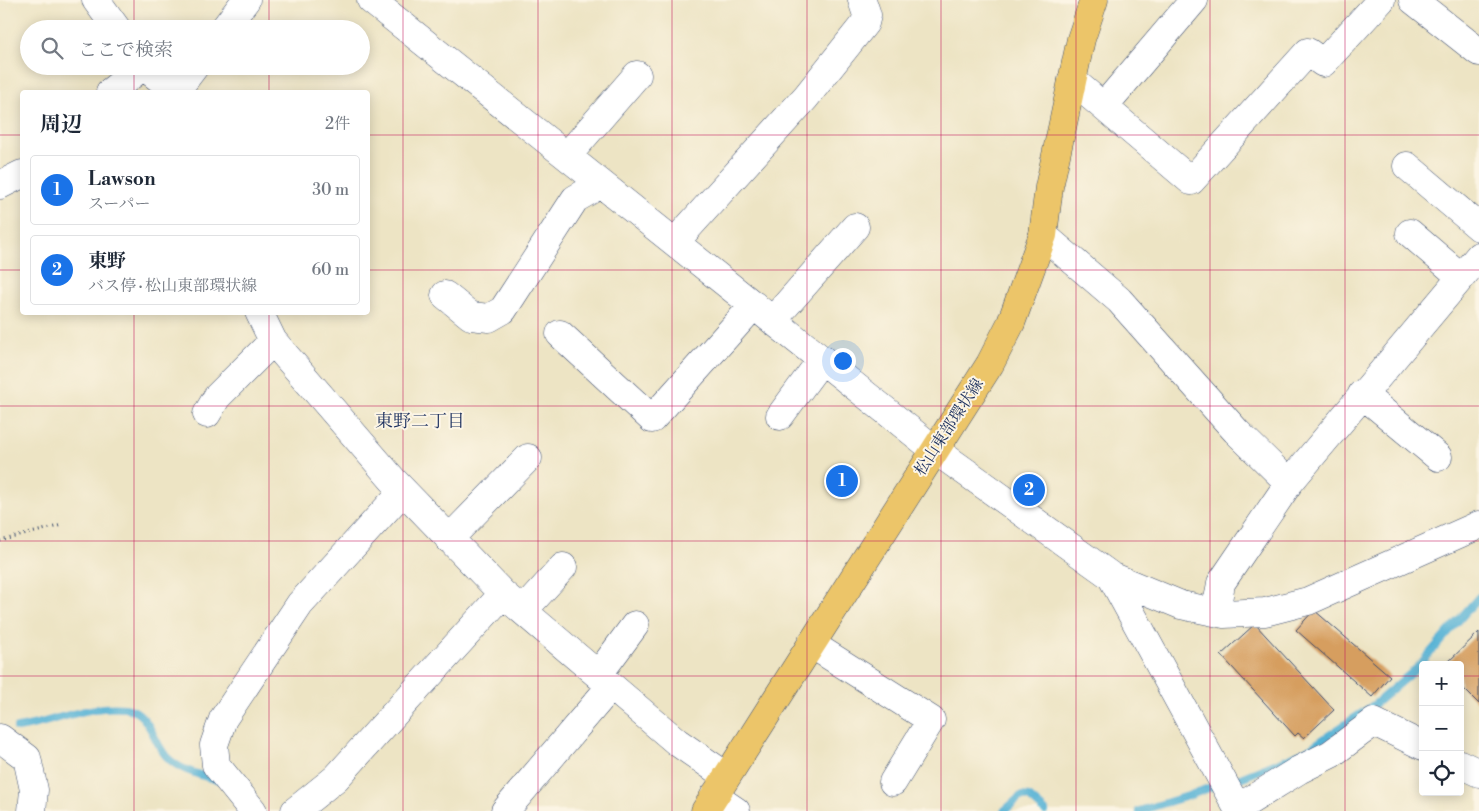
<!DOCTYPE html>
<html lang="ja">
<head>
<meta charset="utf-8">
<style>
	body { margin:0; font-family:"Libre Bodoni","Noto Serif JP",serif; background:#f6f6f7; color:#1f2937 }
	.controls { position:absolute; right:15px; bottom:15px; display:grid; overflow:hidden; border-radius:5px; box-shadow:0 2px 12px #0003 }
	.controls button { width:45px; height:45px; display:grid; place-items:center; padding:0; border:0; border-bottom:1px solid #e0e1e3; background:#fff; color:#1f2937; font:25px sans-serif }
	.you { position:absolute; left:842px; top:360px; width:18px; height:18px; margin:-12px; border:4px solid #fff; border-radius:50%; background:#1a73e8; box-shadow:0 0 0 8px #1a73e833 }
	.badge { display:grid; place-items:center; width:32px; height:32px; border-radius:50%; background:#1a73e8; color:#fff; font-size:16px; font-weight:700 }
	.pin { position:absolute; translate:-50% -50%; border:2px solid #fff; box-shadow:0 1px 5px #0006 }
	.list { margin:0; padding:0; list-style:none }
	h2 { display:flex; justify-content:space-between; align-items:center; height:65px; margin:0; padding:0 20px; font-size:21px }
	h2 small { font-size:16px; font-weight:400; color:#747a83 }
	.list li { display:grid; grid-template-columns:32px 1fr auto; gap:15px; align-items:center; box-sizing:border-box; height:70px; margin:0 10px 10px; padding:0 10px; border:1px solid #e0e1e3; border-radius:5px }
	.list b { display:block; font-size:19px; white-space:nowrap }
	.list p { margin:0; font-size:16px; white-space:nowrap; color:#747a83 }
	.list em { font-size:16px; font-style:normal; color:#747a83 }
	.icon { flex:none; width:28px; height:28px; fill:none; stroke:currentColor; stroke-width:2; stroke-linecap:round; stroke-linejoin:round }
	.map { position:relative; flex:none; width:1479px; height:811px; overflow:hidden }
	.search { position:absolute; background:#fff; box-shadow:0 2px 12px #0003; left:20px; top:20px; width:350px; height:55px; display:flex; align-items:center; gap:12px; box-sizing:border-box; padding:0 18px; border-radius:28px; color:#747a83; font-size:19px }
	.panel { position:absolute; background:#fff; box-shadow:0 2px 12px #0003; left:20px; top:90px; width:350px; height:225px; border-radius:5px }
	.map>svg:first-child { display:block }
</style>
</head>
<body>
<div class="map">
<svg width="1479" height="811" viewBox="0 0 1479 811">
	<rect width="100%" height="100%" fill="#fcf5e5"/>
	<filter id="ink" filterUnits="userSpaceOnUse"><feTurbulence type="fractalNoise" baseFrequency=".02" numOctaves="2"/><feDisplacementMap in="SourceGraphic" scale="10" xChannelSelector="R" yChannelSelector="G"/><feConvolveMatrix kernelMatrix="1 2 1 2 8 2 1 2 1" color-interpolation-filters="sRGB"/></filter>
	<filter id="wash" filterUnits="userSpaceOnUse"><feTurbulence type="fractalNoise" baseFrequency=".0096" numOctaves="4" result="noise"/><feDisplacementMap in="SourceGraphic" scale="20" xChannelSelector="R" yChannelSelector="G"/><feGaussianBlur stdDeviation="1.12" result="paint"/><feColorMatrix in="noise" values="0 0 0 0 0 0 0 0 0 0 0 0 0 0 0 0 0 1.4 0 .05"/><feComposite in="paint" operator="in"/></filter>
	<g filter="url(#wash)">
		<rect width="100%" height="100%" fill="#ede4c4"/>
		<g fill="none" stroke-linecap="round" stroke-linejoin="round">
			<!-- stream -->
			<path stroke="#57b2d5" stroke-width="8" d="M17,728C53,723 87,704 125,708C149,711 153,741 166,756C178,770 200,775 217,780
				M1238,779L1306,751L1375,704L1417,668L1479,597
				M1004,811L1021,796L1029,797L1045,811
				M1139,811L1188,796L1214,786"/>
		</g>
		<g id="blocks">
			<!-- building -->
			<path fill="#d69e5f" d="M1314,610L1390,676L1372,697L1296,630Z
				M1255,624L1334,710L1304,738L1298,733L1295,736L1221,655Z
				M1479,632V704L1460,685V665H1445Z"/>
		</g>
	</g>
	<g filter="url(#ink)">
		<use href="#blocks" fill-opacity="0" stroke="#3a4a6d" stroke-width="1"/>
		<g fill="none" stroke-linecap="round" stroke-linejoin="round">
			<defs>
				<path id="minor" d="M96,0L117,29
					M371,0L935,450L1111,576L1181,605L1224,614L1265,612L1308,601L1479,525
					M1413,0L1479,52
					M224,29L246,0
					M1072,80L1191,181L1308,52L1323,63L1381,0
					M176,91L195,66
					M110,92L143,66L177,92
					M1104,106L1194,0
					M567,156L637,75
					M1407,166L1479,227
					M0,185L22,174
					M1410,233L1461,277
					M1043,235L1119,300L1236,431L1289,483L1479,256
					M675,242L806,97L865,23L867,15L862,0
					M445,295L471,316L489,318L503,310L575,199L601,184
					M259,312L273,341L393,480L503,594L677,742L726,776
					M773,320L855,227
					M560,334L652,419L754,305
					M1362,394L1438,457
					M207,414L217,397L273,341
					M780,416L822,359
					M449,539L528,458
					M1111,576L1239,811
					M523,611L563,567
					M1216,612L1221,583L1289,483
					M811,644L931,720L893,782
					M598,675L635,625
					M0,738L27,758L34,790L32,811
					M1460,764L1479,773
					M714,796L736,811
					M1238,808L1299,770L1331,754L1374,722L1423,746
					M253,811L216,765L214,745L223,719L300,604L403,491
					M295,811L336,778L503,594
					M505,811L611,686"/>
				<path id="primary" d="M705,811L990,364L1011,323L1043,235L1049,187L1062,128L1081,39L1094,0"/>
			</defs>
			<!-- minor casing -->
			<use href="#minor" stroke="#3a4a6d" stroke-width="29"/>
			<!-- primary casing -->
			<use href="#primary" stroke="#3a4a6d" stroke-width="29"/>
			<!-- path -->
			<path stroke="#3a4a6d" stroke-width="3" stroke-dasharray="1 4" stroke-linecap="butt" d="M0,541L62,525"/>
			<!-- minor -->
			<use href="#minor" stroke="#fff" stroke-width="28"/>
			<!-- primary -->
			<use href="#primary" stroke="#ecc569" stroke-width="28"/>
		</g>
	</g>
	<!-- grid -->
	<path fill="none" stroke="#c2185b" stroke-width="1" stroke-opacity="0.55" d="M134,0V29M269,0V29M403,0V811M538,0V811M672,0V811M807,0V811M941,0V811M1076,0V811M1210,0V811M1345,0V811M134,66V92M269,66V92M0,135H22M368,135H1479M0,270H22M368,270H1479M134,312V811M269,312V811M0,406H1479M0,541H1479M0,676H1423M1460,676H1479"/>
	<g text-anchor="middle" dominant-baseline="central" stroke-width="4" stroke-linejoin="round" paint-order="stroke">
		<!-- street labels -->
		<g font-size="16" fill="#1b2f5e" stroke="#fcf5e5">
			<text transform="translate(949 427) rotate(-57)">松山東部環状線</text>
		</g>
		<!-- neighbourhood labels -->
		<g font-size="18" fill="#1b2f5e" stroke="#fcf5e5">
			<text x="420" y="421">東野二丁目</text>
		</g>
	</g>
</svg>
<div class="controls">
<button>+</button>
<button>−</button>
<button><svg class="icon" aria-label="locate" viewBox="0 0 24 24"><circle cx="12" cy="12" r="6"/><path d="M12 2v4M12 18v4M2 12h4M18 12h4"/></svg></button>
</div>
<div class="you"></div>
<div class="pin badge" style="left:842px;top:481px">1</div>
<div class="pin badge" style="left:1029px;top:490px">2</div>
<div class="search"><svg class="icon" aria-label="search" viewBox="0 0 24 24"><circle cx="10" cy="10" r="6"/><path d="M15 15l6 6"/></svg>ここで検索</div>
<section class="panel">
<h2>周辺<small>2件</small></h2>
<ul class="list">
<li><span class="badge">1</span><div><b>Lawson</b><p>スーパー</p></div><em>30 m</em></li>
<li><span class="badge">2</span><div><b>東野</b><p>バス停 · 松山東部環状線</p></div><em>60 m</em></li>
</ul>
</section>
</div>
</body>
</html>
